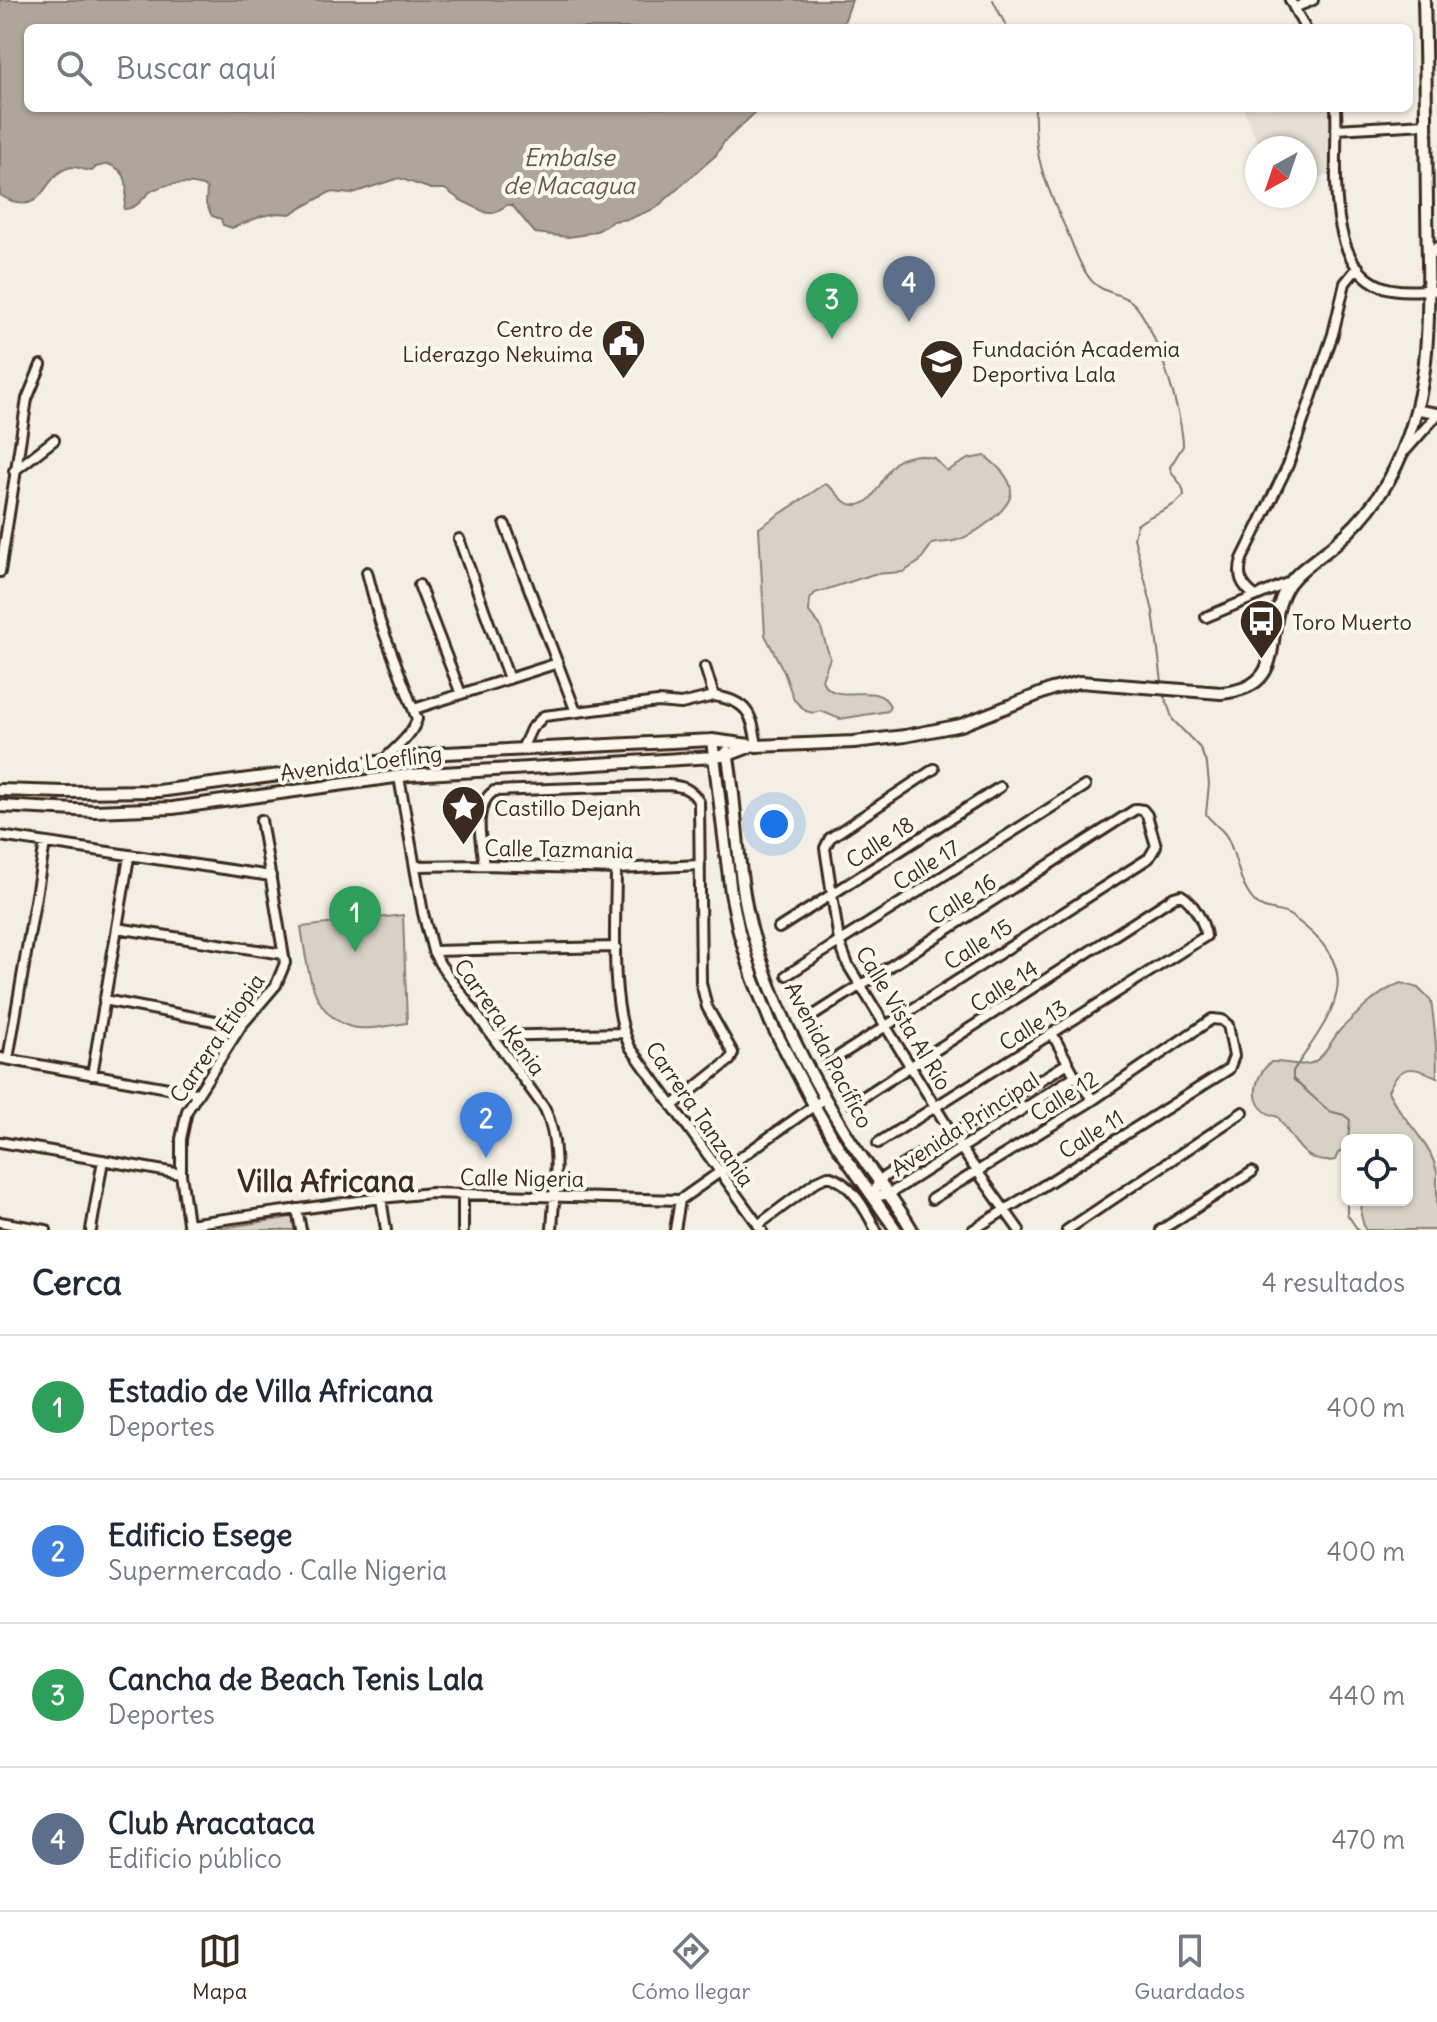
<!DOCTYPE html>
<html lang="es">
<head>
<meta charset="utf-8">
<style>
	body { margin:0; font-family:Delius,sans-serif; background:#f2f2f3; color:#1f2937 }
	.controls { position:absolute; right:24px; bottom:24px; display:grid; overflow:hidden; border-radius:12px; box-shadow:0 2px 6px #0004 }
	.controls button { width:72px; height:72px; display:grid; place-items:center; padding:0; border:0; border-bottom:2px solid #e0e1e3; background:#fff; color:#1f2937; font:40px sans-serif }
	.compass { position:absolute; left:1245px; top:136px; width:72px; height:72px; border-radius:50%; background:#fff; box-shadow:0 2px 6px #0004; rotate:220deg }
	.you { position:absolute; left:774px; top:824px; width:28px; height:28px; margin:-20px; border:6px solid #fff; border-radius:50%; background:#1a73e8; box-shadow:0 0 0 12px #1a73e833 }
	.badge { display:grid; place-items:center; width:52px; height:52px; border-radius:50%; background:#3b2a1e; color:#fff; font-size:26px; font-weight:700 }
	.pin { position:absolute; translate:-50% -66px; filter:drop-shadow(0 2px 4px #0008) }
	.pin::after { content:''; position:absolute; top:42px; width:28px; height:24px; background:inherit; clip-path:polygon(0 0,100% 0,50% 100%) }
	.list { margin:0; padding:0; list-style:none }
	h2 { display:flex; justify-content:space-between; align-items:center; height:104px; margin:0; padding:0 32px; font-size:34px }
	h2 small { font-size:26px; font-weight:400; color:#747a83 }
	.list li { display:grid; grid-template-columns:52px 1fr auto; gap:24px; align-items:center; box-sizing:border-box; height:144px; padding:0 32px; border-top:2px solid #e0e1e3 }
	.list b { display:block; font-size:30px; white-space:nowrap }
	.list p { margin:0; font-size:26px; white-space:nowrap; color:#747a83 }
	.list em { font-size:26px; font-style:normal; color:#747a83 }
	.icon { flex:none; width:44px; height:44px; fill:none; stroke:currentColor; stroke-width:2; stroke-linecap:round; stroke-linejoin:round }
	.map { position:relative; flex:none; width:1437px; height:1230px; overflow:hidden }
	.search { position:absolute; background:#fff; box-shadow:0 2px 6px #0004; left:24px; right:24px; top:24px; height:88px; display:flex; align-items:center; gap:20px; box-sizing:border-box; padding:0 28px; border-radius:12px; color:#747a83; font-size:30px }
	.sheet { height:680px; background:#fff }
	nav { display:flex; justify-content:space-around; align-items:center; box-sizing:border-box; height:112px; border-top:2px solid #e0e1e3; background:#fff; font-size:22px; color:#747a83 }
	nav a { display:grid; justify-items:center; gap:4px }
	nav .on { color:#3b2a1e }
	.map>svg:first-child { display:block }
</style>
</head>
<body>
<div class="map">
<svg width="1437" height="1230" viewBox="0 0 1437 1230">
	<rect width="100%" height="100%" fill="#f3efe4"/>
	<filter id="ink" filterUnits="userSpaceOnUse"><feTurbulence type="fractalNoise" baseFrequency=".0125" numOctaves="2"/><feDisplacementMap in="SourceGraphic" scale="16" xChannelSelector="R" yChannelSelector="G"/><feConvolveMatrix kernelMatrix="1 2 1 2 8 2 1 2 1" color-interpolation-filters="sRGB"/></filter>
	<g filter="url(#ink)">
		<!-- built -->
		<path fill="#e5dfd4" d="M1243,108H1336L1334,175L1305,178V148H1260Z"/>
		<!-- green -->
		<path fill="#d8d1c6" stroke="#8a7e72" stroke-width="2" d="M918,455L934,458L947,471L968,459L985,456C995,464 1011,477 1011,491C1012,509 973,536 957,540C949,543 940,542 932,544L919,562L903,572L874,574L815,593L810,599L809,612L820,625L830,658L822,680C834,709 877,678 890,706L888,711L840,719L821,711L813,713L806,711L794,700L784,672L765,635L759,528L825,484C836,488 839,501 850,504C876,512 881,470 899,460C905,457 912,456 918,455Z
			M403,915L407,1023C391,1025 367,1031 351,1027C309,1014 307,963 301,927Z
			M1401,983L1418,988L1431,1001C1435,1027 1437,1051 1437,1077C1411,1066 1401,1063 1388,1091C1400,1118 1431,1142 1437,1172C1437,1190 1437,1212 1437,1230H1365L1361,1215L1362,1200H1407V1140H1347V1149L1338,1153L1335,1160C1305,1167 1293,1138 1278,1117C1248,1110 1251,1079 1271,1062C1283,1061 1297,1066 1308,1064C1324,1061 1331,1039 1342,1028C1360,1011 1378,992 1401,983Z
			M292,1217L295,1230H210Z"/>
		<!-- water -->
		<path fill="#afa69a" stroke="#817468" stroke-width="2" d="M0,0H852L842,28H28V108H760L724,142L716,155L656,208L629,219L613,221L599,230L582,235L568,237L535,233L512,205H507L494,213H487L460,200L445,189H431L399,178L350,194L330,192L290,214L278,213L262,216L232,228L223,225L221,219L212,216L206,204L207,188C193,181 169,183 155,189C143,194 140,209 124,209C127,190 132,172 108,164L96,167L92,171C85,171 79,167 73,167C41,170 47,224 0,195Z"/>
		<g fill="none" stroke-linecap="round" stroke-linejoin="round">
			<!-- stream -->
			<path stroke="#817468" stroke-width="2" d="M993,0L1007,28
				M1035,108C1033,161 1048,189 1069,236C1075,251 1081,268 1091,280C1102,294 1121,292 1133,303C1155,324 1183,416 1183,446L1170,467C1172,479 1183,480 1184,495C1173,510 1151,513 1137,525L1134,538L1153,611L1162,682
				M1163,692L1173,720L1200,748L1207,765L1209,784L1206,814C1212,823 1222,828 1227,837C1238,857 1238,887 1257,904C1266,912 1281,909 1291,916C1369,971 1335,1009 1293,1071V1079L1329,1111L1344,1115L1350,1120L1348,1140
				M1347,1143V1214L1358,1230"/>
			<defs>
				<path id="minor" d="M1290,0L1305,28
					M1294,8L1313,0
					M1336,108C1339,157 1322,262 1381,286C1398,293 1419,289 1437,291
					M1336,129L1426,124
					M1428,258L1437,247
					M1419,410L1437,413
					M1406,450L1437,415
					M14,471L54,440
					M505,525L576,712
					M459,539L509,679
					M0,572L27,399L41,365
					M367,572L380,622L417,719C412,736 395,748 383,761
					M419,585L461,694
					M1255,596C1241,585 1237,576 1242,559L1288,465L1333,334L1345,283L1358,267
					M1206,617L1290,582
					M705,667L714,696C748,701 752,714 757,746
					M414,709L558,663
					M522,749L531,729L544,716L658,702L681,704L714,696
					M934,769L830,838L825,848L839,941L848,965L960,1147L1019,1230
					M399,777L423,913L433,951L440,964L545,1109C562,1145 554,1192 552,1230
					M0,836L271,876
					M484,865C481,842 472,806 494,791L667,785C682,786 691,788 699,802L701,983L707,1007L733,1053L730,1060L672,1106
					M416,866L484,865L616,869L700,865
					M616,869C616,919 609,1003 630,1047L762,1230
					M117,928L283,954
					M779,928L1000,787
					M433,951L616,947
					M787,975L1085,786
					M104,1000L241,1026
					M808,1019L1136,809L1143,810L1147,815L1156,846L1149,858L828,1063
					M1053,1035L1075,1076L1093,1100
					M492,1036L623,1033
					M0,1058L196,1093
					M8,1059L45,843
					M1068,1063L896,1169L878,1181L874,1197L889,1194L1075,1076
					M92,1075L129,857
					M852,1104L1174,897L1181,895C1193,902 1204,922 1206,936L878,1143
					M0,1142L181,1174
					M381,1198L386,1230
					M932,1199L1093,1100L1212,1019L1222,1020L1228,1025L1234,1056L1229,1069L973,1230
					M297,1209L301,1230
					M0,1222L46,1230
					M188,1224L381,1198L431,1193L680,1200L825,1098
					M758,1225L817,1181L828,1176C851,1182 866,1210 876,1230
					M91,1230L103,1160
					M189,1230L181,1174V1139L187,1111L241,1026L276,985L285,963L261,820
					M463,1230V1195
					M675,1230L680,1200
					M1067,1230L1243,1112
					M1161,1230L1252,1172"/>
				<path id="tertiary" d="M712,740L731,893L739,932L753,978L771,1023L814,1105L838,1147L896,1230
					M727,752C738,811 736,873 752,932C773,1006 809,1075 850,1140C870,1171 894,1198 912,1230
					M0,790L64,792L159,791L445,753L712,740L757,746L854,742L905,736L961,725L1052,689L1080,682L1221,693C1292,687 1261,631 1287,587C1298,569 1321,557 1336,543C1358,525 1376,502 1390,478C1437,391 1428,302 1427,206C1426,137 1426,69 1424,0
					M0,806L95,811L173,808L409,775L714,757L728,755L749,747"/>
			</defs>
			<!-- minor casing -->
			<use href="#minor" stroke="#3b2a1e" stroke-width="14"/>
			<!-- tertiary casing -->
			<use href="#tertiary" stroke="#3b2a1e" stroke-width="16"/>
			<!-- minor -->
			<use href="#minor" stroke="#fbf7ec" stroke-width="8"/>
			<!-- tertiary -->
			<use href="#tertiary" stroke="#fbf7ec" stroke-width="10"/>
		</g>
	</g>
	<!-- icons -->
	<defs>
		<symbol id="civic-pin" viewBox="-11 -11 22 30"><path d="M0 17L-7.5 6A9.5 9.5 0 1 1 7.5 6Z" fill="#3b2a1e" stroke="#fbf7ec"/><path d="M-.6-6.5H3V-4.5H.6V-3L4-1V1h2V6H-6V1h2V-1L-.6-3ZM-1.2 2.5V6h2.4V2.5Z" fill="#fff"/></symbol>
		<symbol id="university-pin" viewBox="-11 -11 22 30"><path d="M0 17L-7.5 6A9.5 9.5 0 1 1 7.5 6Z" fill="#3b2a1e" stroke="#fbf7ec"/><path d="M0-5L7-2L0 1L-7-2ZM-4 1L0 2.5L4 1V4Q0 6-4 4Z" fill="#fff"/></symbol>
		<symbol id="bus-pin" viewBox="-11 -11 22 30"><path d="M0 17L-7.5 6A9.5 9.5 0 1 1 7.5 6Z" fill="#3b2a1e" stroke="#fbf7ec"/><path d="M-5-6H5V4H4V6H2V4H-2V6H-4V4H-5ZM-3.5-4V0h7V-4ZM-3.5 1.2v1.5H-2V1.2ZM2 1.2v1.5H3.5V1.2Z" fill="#fff"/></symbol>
		<symbol id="sight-pin" viewBox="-11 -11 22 30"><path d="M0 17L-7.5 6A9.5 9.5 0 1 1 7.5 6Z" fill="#3b2a1e" stroke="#fbf7ec"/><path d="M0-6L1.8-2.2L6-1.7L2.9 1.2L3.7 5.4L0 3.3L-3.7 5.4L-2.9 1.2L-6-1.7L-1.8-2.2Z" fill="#fff"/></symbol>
	</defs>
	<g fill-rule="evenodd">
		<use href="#civic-pin" x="598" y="316" width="51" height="69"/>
		<use href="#university-pin" x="916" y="336" width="51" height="69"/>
		<use href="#bus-pin" x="1236" y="596" width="51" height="69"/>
		<use href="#sight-pin" x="438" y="782" width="51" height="69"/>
	</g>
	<g text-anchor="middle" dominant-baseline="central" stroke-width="8" stroke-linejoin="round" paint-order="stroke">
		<!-- poi labels -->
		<g font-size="22" fill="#3b2a1e" stroke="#fbf7ec" text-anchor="start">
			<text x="593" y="329" text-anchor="end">Centro de<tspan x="593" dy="25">Liderazgo Nekuima</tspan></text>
			<text x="972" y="349">Fundación Academia<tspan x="972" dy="25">Deportiva Lala</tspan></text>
			<text x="1292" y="622">Toro Muerto</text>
			<text x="494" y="808">Castillo Dejanh</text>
		</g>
		<!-- street labels -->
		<g font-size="22" fill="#3b2a1e" stroke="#fbf7ec">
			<text transform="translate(361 763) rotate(-7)">Avenida Loefling</text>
			<text transform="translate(880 842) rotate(-33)">Calle 18</text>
			<text transform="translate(559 849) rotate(1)">Calle Tazmania</text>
			<text transform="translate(926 865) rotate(-32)">Calle 17</text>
			<text transform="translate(962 899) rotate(-32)">Calle 16</text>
			<text transform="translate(978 944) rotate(-32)">Calle 15</text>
			<text transform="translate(1004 986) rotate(-33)">Calle 14</text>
			<text transform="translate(500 1017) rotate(54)">Carrera Kenia</text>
			<text transform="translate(904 1018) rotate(59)">Calle Vista Al Río</text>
			<text transform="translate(1033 1025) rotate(-32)">Calle 13</text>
			<text transform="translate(217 1038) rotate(-56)">Carrera Etiopia</text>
			<text transform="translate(829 1055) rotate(62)">Avenida Pacífico</text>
			<text transform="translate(1064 1096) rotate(-32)">Calle 12</text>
			<text transform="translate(700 1114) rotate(55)">Carrera Tanzania</text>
			<text transform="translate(965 1124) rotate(-33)">Avenida Principal</text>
			<text transform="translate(1091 1134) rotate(-32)">Calle 11</text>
			<text transform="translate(522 1178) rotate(1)">Calle Nigeria</text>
		</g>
		<!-- water labels -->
		<g font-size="24" font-style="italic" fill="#645549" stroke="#fbf7ec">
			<text x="569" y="157">Embalse<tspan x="569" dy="28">de Macagua</tspan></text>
		</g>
		<!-- district labels -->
		<g font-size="30" font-weight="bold" fill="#3b2a1e" stroke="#fbf7ec">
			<text x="326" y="1181">Villa Africana</text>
		</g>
	</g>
</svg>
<div class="controls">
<button><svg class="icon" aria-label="locate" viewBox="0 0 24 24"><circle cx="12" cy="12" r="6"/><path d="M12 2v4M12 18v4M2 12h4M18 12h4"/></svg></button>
</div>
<svg class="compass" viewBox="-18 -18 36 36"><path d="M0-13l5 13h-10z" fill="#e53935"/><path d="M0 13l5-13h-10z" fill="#747a83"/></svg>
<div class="you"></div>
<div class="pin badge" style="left:355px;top:952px;background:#2e9e5b">1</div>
<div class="pin badge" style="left:486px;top:1158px;background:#3f7fe0">2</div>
<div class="pin badge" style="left:832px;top:339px;background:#2e9e5b">3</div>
<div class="pin badge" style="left:909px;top:322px;background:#5c6f8a">4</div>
<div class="search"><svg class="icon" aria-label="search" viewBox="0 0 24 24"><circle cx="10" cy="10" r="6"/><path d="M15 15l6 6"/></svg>Buscar aquí</div>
</div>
<section class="sheet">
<h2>Cerca<small>4 resultados</small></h2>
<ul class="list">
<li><span class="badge" style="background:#2e9e5b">1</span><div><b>Estadio de Villa Africana</b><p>Deportes</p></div><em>400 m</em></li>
<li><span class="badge" style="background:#3f7fe0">2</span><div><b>Edificio Esege</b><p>Supermercado · Calle Nigeria</p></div><em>400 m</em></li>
<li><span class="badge" style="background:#2e9e5b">3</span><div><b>Cancha de Beach Tenis Lala</b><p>Deportes</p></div><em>440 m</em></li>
<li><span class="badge" style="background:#5c6f8a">4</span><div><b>Club Aracataca</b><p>Edificio público</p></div><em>470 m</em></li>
</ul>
</section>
<nav>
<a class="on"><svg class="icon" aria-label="map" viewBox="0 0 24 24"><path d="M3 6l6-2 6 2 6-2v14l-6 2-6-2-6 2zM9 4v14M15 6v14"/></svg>Mapa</a>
<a><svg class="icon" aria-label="directions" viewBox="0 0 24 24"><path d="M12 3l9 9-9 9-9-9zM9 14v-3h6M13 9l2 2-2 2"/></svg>Cómo llegar</a>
<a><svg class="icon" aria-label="saved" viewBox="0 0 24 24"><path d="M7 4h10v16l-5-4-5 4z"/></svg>Guardados</a>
</nav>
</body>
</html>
